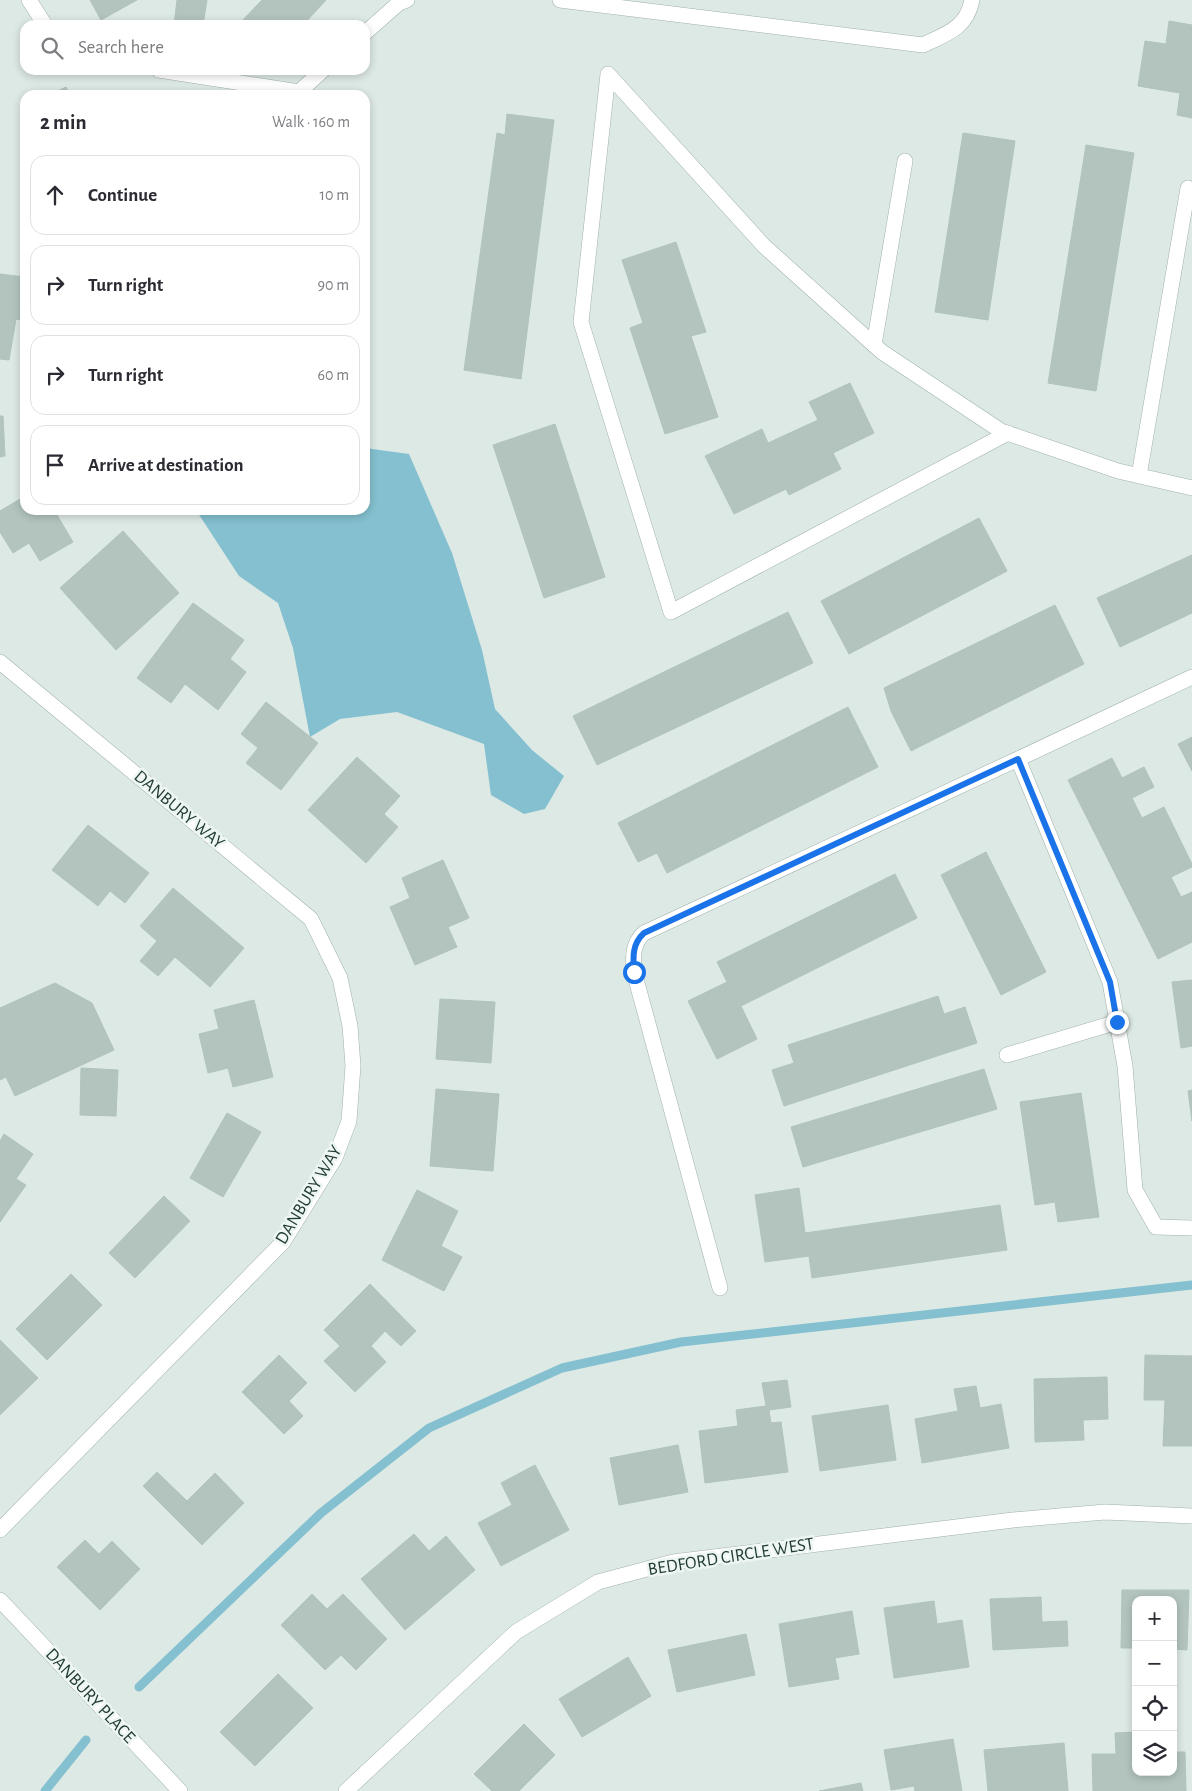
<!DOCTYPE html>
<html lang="en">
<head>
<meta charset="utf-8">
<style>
	body { margin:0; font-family:"Alegreya Sans",sans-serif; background:#f7f7f7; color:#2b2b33 }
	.controls { position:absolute; right:15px; bottom:15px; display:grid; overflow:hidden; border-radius:10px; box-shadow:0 2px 8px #0003 }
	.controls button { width:45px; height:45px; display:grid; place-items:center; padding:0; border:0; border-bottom:1px solid #e1e1e2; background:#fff; color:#2b2b33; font:25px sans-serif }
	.stop { position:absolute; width:15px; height:15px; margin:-11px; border:4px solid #1a73e8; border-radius:50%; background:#fff }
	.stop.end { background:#1a73e8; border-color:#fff; box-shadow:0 1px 5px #0008 }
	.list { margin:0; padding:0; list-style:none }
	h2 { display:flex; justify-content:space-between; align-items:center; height:65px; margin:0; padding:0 20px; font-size:21px }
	h2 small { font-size:16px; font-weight:400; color:#7c7c81 }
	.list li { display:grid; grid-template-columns:32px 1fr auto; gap:15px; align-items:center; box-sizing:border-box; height:80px; margin:0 10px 10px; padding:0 10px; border:1px solid #e1e1e2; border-radius:15px }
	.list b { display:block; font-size:19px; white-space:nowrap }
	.list em { font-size:16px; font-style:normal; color:#7c7c81 }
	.icon { flex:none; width:28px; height:28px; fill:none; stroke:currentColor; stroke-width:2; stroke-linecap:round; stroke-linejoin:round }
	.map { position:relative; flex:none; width:1192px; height:1791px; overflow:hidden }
	.search { position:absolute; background:#fff; box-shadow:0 2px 8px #0003; left:20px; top:20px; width:350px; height:55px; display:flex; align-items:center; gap:12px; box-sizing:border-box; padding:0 18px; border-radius:15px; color:#7c7c81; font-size:19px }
	.panel { position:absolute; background:#fff; box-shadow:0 2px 8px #0003; left:20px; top:90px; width:350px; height:425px; border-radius:15px }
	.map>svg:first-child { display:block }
</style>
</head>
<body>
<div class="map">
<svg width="1192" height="1791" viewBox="0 0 1192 1791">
	<rect width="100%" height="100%" fill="#dde9e5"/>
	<!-- water -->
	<path fill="#84c0cf" d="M365,448L409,454L452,553L482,650L495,709L532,750L564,776L545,809L524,814L491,795L484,744L397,712L340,719L310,737L293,648L278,603L239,576L196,510H365Z"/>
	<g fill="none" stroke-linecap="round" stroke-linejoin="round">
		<!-- stream -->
		<path stroke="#84c0cf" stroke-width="9" d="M139,1687L321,1513L429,1428L562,1368L681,1342L1192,1285
			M45,1791L86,1740"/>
	</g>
	<!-- building -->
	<path fill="#b3c4be" stroke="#b0c3bc" d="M90,0H137L101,20Z
		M177,0H207L203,25H174Z
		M262,0H326L303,25H241L240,23Z
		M1169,21L1192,25V118L1177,115L1180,93L1138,86L1145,41L1166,44Z
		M66,87L70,95H49Z
		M507,114L554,120L521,379L464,370L497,133L505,135Z
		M963,133L1015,141L988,320L935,312Z
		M1086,145L1134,153L1096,391L1048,383Z
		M676,242L706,332L691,336L718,417L665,434L630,328L643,323L622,260Z
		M0,274L25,277V320L16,319L9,360L0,359Z
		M850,383L874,433L833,453L841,469L789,495L786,489L734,514L705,456L762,429L768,443L818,420L809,402Z
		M0,416H3L5,456L0,457Z
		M555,424L605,577L544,598L493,445Z
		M25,496V510H54L73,542L40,561L29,543L13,553L0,532V511Z
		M979,518L1007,571L849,654L821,601Z
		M123,531L179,593L116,650L60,588Z
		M1192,555V613L1120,647L1097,598Z
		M193,603L244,640L230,659L246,672L218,710L185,684L171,703L137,678Z
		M1055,605L1084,664L911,751L891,711L884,688Z
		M788,612L813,663L597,765L573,716Z
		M266,702L318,743L281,790L246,763L258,748L241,734Z
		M848,707L878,767L667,873L657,853L638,862L618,823Z
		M1192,737V771L1178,744Z
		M357,757L400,796L384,814L398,827L366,863L308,810Z
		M1112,758L1122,778L1144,767L1154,787L1132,798L1142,818L1164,807L1192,864V867L1171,877L1181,897L1192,892V942L1158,959L1068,780Z
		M88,825L149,873L125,903L110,891L98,906L52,870Z
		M986,852L1046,972L1001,995L941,875Z
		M443,860L469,918L448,927L457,947L415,965L390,907L410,898L402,878Z
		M895,874L917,918L741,1006L757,1039L717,1059L688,1001L727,982L717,962Z
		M173,888L244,948L210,987L175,957L158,976L140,961L157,941L140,926Z
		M1192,980V1046L1181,1048L1172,982Z
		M55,983L92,1003L114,1050L15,1096L6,1077L0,1080V1008Z
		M938,996L944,1014L965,1007L977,1043L784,1106L772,1070L794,1063L788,1045Z
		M440,999L495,1002L491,1063L436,1059Z
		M254,1000L273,1077L233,1087L228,1068L208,1073L199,1034L219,1029L214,1010Z
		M81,1068L118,1070L116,1116L80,1115Z
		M984,1069L997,1109L803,1167L791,1127Z
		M436,1089L499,1094L493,1171L430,1166Z
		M1192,1090V1121L1188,1091Z
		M1081,1093L1099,1217L1058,1222L1055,1202L1035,1205L1020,1102Z
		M227,1113L261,1132L223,1197L190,1178Z
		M4,1134L33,1154L16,1179L26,1185L0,1222V1141Z
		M799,1188L805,1233L1000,1205L1007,1250L812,1278L809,1256L765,1262L755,1195Z
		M417,1190L458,1211L441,1246L462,1257L444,1291L382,1260Z
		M164,1196L190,1221L135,1278L109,1253Z
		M71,1274L102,1305L47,1360L16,1329Z
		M370,1284L416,1331L401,1346L385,1331L371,1346L386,1362L355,1392L324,1361L340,1346L324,1330Z
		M0,1340L38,1378L0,1415Z
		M279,1355L307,1383L289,1401L303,1416L284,1434L242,1392Z
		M1145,1355L1192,1356V1446H1163L1165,1400H1144Z
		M1107,1377L1108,1419L1083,1420L1084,1440L1035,1442L1034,1379Z
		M787,1380L791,1407L769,1410L771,1423L781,1422L788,1472L705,1483L699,1431L738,1426L736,1410L766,1406L762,1383Z
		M976,1386L980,1408L1001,1404L1009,1448L922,1463L915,1419L958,1411L954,1389Z
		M888,1405L896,1460L820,1471L812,1416Z
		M678,1445L688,1492L619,1505L610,1458Z
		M535,1465L569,1530L501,1566L478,1523L512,1505L501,1483Z
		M157,1472L187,1501L215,1473L244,1503L202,1545L143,1486Z
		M414,1534L429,1551L446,1536L475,1570L405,1630L361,1579Z
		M85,1540L99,1554L112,1541L140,1569L100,1610L57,1567Z
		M1122,1590H1189L1187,1650L1173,1649V1600H1136V1648H1121Z
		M312,1594L327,1609L343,1594L387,1639L356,1670L341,1655L325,1670L281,1625Z
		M1041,1597L1042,1622L1067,1621L1068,1646L993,1650L990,1599Z
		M934,1601L937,1624L962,1620L969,1667L894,1678L884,1608Z
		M852,1611L859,1654L835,1658L839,1679L789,1687L779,1624Z
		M746,1634L755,1675L677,1692L668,1650Z
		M628,1657L651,1696L582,1737L559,1699Z
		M278,1674L313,1708L255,1766L220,1732Z
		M524,1724L555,1755L519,1791H492L474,1774Z
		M1136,1732V1772H1173V1752H1185L1186,1791H1093L1092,1754H1116L1115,1733Z
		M953,1739L962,1791H915L914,1786L891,1790L884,1750Z
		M1064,1743L1068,1791H988L984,1750Z
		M861,1783L863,1791H819Z"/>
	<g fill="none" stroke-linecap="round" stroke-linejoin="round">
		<defs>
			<path id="lane" d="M874,345L905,161
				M1007,1055L1117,1022"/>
			<path id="street" d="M29,0L45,25
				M560,0L923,45C946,34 967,28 972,0
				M365,33L399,3L407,0
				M159,70L299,92L323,70
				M608,74L581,322L671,612L1008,433
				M608,74L764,246L882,352L1001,431L1118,471L1192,488
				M1139,476L1188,188
				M0,662L311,919L340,978L350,1026L353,1066L349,1121L335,1158L283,1242L0,1530
				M1192,677L1018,759L1110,982L1125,1066L1135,1190L1156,1227L1192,1228
				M720,1288L634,972C633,957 632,944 644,933L1018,759
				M0,1600L180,1791
				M346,1791L516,1632L598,1582L673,1562L1013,1520L1105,1512L1192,1516"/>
		</defs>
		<!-- lane casing -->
		<use href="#lane" stroke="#a0b1ac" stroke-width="16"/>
		<!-- street casing -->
		<use href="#street" stroke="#a0b1ac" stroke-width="16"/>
		<!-- lane -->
		<use href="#lane" stroke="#fff" stroke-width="15"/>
		<!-- street -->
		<use href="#street" stroke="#fff" stroke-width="15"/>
	</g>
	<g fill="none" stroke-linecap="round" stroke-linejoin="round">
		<!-- route -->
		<path stroke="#1a73e8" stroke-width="6" d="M634,972C633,957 632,944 644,933L1018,759L1110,982L1117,1022"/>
	</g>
	<g text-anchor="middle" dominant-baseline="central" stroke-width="5" stroke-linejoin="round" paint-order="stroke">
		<!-- street labels -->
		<g font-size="18" fill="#1f3933" stroke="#eef6f2">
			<text transform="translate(179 810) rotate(40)">DANBURY WAY</text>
			<text transform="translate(309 1195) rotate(-59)">DANBURY WAY</text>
			<text transform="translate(731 1557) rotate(-9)">BEDFORD CIRCLE WEST</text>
			<text transform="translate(90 1696) rotate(47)">DANBURY PLACE</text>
		</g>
	</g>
</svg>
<div class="controls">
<button>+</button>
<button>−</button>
<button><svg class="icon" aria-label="locate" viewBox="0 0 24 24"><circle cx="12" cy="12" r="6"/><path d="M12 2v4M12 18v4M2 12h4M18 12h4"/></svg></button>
<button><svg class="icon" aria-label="layers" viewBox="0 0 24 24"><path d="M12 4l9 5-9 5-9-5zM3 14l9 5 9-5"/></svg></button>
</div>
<div class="stop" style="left:634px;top:972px"></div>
<div class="stop end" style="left:1117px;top:1022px"></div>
<div class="search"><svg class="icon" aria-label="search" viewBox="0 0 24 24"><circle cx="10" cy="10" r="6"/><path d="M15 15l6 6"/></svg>Search here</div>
<section class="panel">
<h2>2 min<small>Walk · 160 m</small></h2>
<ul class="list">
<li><svg class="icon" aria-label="ahead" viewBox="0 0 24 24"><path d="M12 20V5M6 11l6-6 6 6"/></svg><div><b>Continue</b></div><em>10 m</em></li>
<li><svg class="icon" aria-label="right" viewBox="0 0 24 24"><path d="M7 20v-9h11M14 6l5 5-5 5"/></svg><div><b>Turn right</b></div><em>90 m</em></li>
<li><svg class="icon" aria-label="right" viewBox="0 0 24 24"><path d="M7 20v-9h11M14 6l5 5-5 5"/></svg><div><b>Turn right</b></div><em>60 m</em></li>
<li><svg class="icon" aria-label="arrive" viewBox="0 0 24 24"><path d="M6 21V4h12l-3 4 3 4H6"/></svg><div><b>Arrive at destination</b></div></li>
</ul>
</section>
</div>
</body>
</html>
